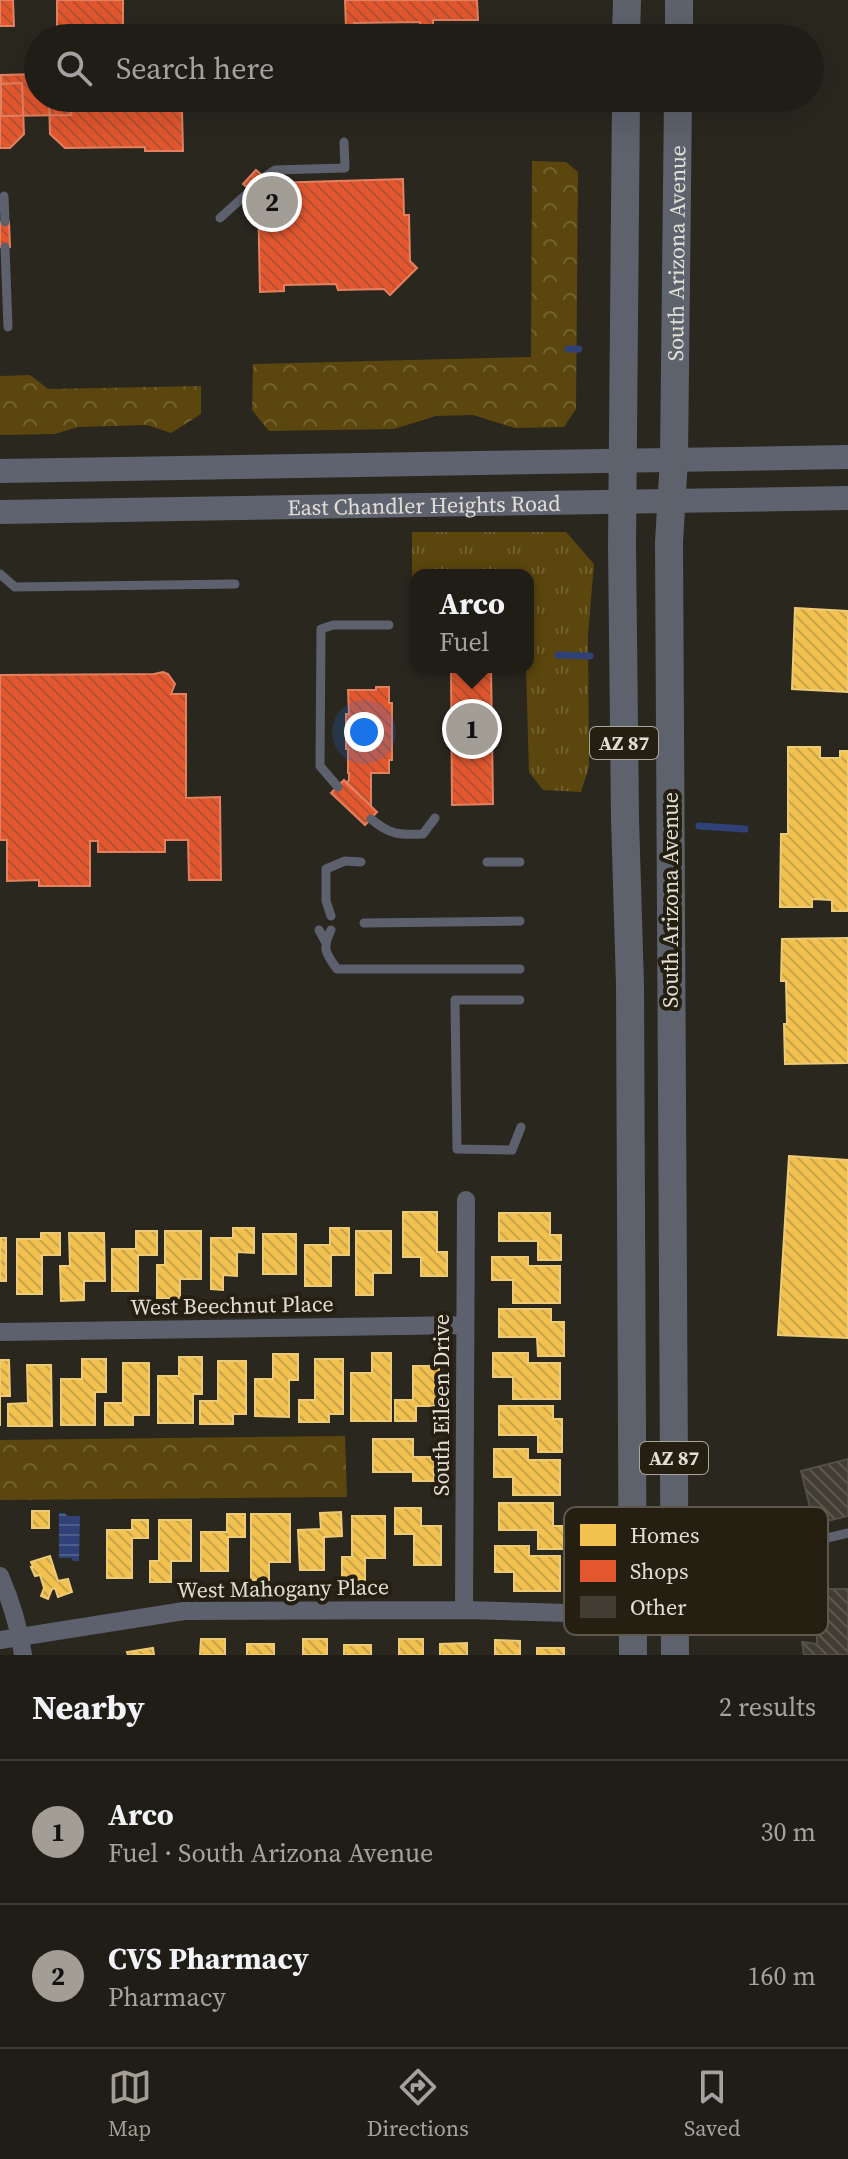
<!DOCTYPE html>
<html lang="en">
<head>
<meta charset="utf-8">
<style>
	body { margin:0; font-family:"Source Serif 4",serif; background:#2d2a24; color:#f1f3f6 }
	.you { position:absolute; left:364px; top:732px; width:28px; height:28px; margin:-20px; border:6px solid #fff; border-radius:50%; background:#1a73e8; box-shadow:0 0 0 12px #1a73e833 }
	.badge { display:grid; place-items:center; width:52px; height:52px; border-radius:50%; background:#a29e95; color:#111; font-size:26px; font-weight:700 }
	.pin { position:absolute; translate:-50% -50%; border:4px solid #fff; box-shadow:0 2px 8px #0006 }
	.popup { position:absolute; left:410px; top:569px; width:124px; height:104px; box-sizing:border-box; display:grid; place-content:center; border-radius:16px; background:#201d17; filter:drop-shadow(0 2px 6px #0005); font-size:26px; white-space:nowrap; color:#a2a2a1 }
	.popup b { font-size:30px; color:#f1f3f6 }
	.popup::after { content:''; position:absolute; left:50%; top:100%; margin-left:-16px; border:16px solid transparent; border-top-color:#201d17 }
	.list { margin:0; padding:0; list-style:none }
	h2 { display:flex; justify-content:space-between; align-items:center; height:104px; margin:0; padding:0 32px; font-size:34px }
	h2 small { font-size:26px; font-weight:400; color:#a2a2a1 }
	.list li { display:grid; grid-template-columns:52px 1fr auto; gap:24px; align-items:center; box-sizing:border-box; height:144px; padding:0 32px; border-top:2px solid #3d3b36 }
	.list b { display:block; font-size:30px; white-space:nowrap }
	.list p { margin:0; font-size:26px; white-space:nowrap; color:#a2a2a1 }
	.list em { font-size:26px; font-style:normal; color:#a2a2a1 }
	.icon { flex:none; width:44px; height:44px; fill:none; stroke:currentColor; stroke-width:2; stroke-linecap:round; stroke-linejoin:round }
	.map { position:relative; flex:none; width:848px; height:1655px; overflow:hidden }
	.search { position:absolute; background:#201d17; box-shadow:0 8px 32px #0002; left:24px; right:24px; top:24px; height:88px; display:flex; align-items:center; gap:20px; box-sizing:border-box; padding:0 28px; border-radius:44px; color:#a2a2a1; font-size:30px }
	.sheet { height:392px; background:#201d17 }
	nav { display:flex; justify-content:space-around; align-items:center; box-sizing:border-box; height:112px; border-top:2px solid #3d3b36; background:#201d17; font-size:22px; color:#a2a2a1 }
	nav a { display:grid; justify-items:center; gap:4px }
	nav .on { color:#a29e95 }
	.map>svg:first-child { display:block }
</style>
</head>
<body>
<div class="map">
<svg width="848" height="1655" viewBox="0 0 848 1655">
	<defs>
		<pattern id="grass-tufts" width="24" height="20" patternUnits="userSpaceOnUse" patternTransform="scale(2)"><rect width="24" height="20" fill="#5b460d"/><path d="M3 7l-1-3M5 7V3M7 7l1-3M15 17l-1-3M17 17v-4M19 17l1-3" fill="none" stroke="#72602f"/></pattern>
		<pattern id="park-crowns" width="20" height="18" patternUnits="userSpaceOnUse" patternTransform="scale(2)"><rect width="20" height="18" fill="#5b460d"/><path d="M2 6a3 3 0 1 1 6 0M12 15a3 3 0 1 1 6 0" fill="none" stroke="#72602f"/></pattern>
		<pattern id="water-rules" width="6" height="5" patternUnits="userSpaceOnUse" patternTransform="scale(2)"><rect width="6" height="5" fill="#304178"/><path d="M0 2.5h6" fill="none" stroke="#4e5c8a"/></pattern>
		<pattern id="homes-back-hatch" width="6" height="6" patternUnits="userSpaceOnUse" patternTransform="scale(2)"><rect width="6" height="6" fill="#f2c14e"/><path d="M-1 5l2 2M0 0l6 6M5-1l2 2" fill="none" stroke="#c6a24a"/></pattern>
		<pattern id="shops-back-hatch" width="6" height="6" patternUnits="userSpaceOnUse" patternTransform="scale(2)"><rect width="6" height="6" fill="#e4572e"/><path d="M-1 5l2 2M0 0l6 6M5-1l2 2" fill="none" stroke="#b45133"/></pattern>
		<pattern id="building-back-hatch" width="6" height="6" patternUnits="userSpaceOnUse" patternTransform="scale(2)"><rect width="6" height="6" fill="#423d32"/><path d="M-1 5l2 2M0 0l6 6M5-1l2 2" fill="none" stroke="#5d594f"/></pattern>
	</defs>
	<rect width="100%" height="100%" fill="#2a271f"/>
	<!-- grass -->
	<path fill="url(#grass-tufts)" d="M412,532H566L594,564L588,634L589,767L581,792L543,790L529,772L526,667H528V575H416V589L412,584Z"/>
	<!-- park -->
	<path fill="url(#park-crowns)" d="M532,161L566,162L578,172L576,409L564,427L515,428L473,415L436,416L394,429L269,431L252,410L253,364L531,357Z
		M30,375L48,389L201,386V414L171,433L147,425L78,427L55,434L0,435V376Z
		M345,1436L347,1497L0,1500V1440Z"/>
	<!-- water -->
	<path fill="url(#water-rules)" d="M59,1513H65L67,1516H80L79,1561H73L71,1558H59Z"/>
	<!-- homes -->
	<path fill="url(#homes-back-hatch)" stroke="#edca76" stroke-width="2" d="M795,608L848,611V692L792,689Z
		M788,747H820V758H840V751H848V911H832V900L812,899V907H780L781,834H788Z
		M848,938V1063L785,1064L784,1024H787L786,981H781L782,939Z
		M789,1156L848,1160V1338L778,1335Z
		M403,1212H437V1252H447V1276H421V1257H403Z
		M499,1213H550V1235H561V1260H538V1241H499Z
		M233,1228H254V1253L237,1252V1276L223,1275V1290L211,1289V1238H233Z
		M330,1228H349V1255H331V1286H305V1245H330Z
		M136,1231H157V1255H138V1291H112V1249H136Z
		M165,1231H201V1279H180V1298H157V1265H165Z
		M356,1231H391V1273H373V1295H356Z
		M41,1233H60V1255H42V1294H17V1239H41Z
		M69,1233H104L105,1281H84V1300L61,1301L60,1266H70Z
		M263,1234H296V1274H263Z
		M0,1238H6V1281H0Z
		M492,1257H528V1266H560V1303H513V1280H492Z
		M499,1309H551V1322H564V1356H538L537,1337H499Z
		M372,1353H391V1421H351V1373H372Z
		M493,1353H528V1363H560V1399H513V1377H493Z
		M273,1354H298V1380H289V1417L255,1416V1379H273Z
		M179,1357H202V1394H193V1423H158V1376H179Z
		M82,1359H106V1392H95V1425H61V1379H82Z
		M315,1359H343V1414H329V1422H299V1400H315Z
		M0,1360H9L10,1396H0V1426Z
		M218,1361H246V1414H233V1424H200V1401H218Z
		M123,1363H149V1415H133V1425H105V1403H123Z
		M27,1365H51L52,1426H8V1404L28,1403Z
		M413,1366H439V1406H416V1421H395V1400H413Z
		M499,1406H553V1419H562V1452H538V1435H499Z
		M373,1439H413V1457H434V1481H413V1472H373Z
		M494,1449H528V1460H560V1495H513V1477H494Z
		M499,1503H553V1526H564V1549H538V1530H499Z
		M395,1508H421V1526H441V1565H414V1534H395Z
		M32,1511H49V1528H32Z
		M341,1512L342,1536L324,1537V1570H300L298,1530L321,1529L320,1513Z
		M227,1514H245V1537H228V1571H201V1532H227Z
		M251,1514H290V1562H269V1580H251Z
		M352,1516H385V1558H365V1580H342V1557H352Z
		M132,1520H148V1538H132V1578H107V1530H132Z
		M159,1520H191V1561H171V1582H150V1561H159Z
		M495,1546H529V1556H560V1591H514V1572H495Z
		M50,1556L58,1581L68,1579L72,1592L58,1597L55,1588L52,1589L48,1599L41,1596L44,1588L40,1575L35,1576L31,1567H33L31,1562Z
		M201,1639H225V1655H200Z
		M303,1639H327V1655H303Z
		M399,1639H423V1655H399Z
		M495,1640L520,1641V1655H495Z
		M467,1643V1655H440V1644Z
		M247,1644H274V1655H247Z
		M344,1645H371V1655H344Z
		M153,1648L154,1655H128L127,1652Z
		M537,1648H564V1655H537Z"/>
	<!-- shops -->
	<path fill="url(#shops-back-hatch)" stroke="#e38060" stroke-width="2" d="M0,0H13L14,26H0Z
		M57,0H123V25L57,26Z
		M345,0H477L478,20H433V28H420V22L354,23V28H346Z
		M38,74V98H71V115L1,116V75Z
		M22,83L24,134L10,148H0V84Z
		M49,98H178V111H182L183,151H145V147L65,148L50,134Z
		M256,170L271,183L258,197L243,184Z
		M403,179L404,215H409L410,261L417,268L390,295L384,289L338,290L336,284L284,285V291L260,292L258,197L271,183Z
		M0,222H9L10,247H0Z
		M451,667H491L493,804L452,805Z
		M163,672L168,674L175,684L171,694H186V798L220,797L221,880H189L188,840H165V852H98V841H90V886H39V880L7,881V840H0V675L154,674Z
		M376,687H389V703H392V760H389V773H371V806L346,783L349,780V773H348V749H346V714H349L348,690H376Z
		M344,780L377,812L365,825L331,793Z"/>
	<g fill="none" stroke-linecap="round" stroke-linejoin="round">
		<!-- stream -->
		<path stroke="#304178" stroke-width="7" d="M568,349H579
			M558,655L590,656
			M699,826L745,829"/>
	</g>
	<!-- building -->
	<path fill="url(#building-back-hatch)" stroke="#524f48" stroke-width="2" d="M848,1459V1516L814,1524L801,1471Z
		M813,1589H848V1655H804L802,1642L817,1644V1627H813Z"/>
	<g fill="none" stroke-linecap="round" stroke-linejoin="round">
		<!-- lane -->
		<path stroke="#5d616d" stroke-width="9" d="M266,176L275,170L345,168L344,142
			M4,196L5,222
			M220,218L251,190
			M5,247L8,327
			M0,574L15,587L235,584
			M338,787L320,766L321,629L333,625H389
			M371,819C390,835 399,835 423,834L435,818
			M487,862H520
			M331,916L326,901V869L345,861L361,862
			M364,923L520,921
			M319,930L325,941
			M331,930C322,948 325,953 337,969H520
			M520,1000H455L457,1149L512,1150L521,1127
			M802,1544L848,1533"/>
		<!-- street -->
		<path stroke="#5d616d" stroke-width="18" d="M0,1332L465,1325
			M0,1576C11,1601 19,1627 23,1655
			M464,1610L466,1200
			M0,1640L184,1611L464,1610L568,1613"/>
		<!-- secondary -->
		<g stroke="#5f636f" stroke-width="24">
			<path d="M0,471L848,457"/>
			<path id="s1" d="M0,512L848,498"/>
		</g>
		<!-- primary -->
		<g stroke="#5d626c" stroke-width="28">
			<path d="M626,38L627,0"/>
			<path d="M679,38V0"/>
			<path d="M626,98L622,545L625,818L630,985L633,1655"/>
			<path id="s2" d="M675,1655L669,542L674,459L678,98"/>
		</g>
	</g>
	<g text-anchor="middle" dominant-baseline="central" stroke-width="8" stroke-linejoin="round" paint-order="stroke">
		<!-- shield labels -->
		<g fill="#251f11" stroke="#a9a59a" stroke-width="2">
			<rect x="590" y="727" width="68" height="32" rx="6"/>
			<rect x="640" y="1442" width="68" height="32" rx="6"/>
		</g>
		<g font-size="20" font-weight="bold" fill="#e2ded5">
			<text x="624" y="743">AZ 87</text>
			<text x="674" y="1458">AZ 87</text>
		</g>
		<!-- street labels -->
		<g font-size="22" fill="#e2ded5" stroke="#251f11">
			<text stroke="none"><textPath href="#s2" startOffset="1402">South Arizona Avenue</textPath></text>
			<text stroke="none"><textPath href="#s1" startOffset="424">East Chandler Heights Road</textPath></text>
			<text transform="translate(670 900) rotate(-90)">South Arizona Avenue</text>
			<text transform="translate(232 1305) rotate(-1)">West Beechnut Place</text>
			<text transform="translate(441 1405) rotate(-90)">South Eileen Drive</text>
			<text transform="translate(283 1588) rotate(-1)">West Mahogany Place</text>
		</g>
	</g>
	<!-- legend -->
	<rect x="564" y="1507" width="264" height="128" rx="12" fill="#251f11" stroke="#5e584c" stroke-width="2"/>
	<rect x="580" y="1524" width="36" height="22" fill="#f2c14e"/>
	<rect x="580" y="1560" width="36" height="22" fill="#e4572e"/>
	<rect x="580" y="1596" width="36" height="22" fill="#423d32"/>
	<g font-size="22" fill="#e2ded5">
		<text x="630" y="1543">Homes</text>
		<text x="630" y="1579">Shops</text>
		<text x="630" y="1615">Other</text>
	</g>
</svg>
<div class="you"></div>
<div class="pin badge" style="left:472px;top:729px">1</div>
<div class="popup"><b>Arco</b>Fuel</div>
<div class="pin badge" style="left:272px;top:202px">2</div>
<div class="search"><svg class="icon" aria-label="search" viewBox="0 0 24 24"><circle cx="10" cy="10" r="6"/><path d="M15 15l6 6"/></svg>Search here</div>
</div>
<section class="sheet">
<h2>Nearby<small>2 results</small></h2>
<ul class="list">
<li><span class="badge">1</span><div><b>Arco</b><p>Fuel · South Arizona Avenue</p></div><em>30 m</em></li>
<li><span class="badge">2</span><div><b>CVS Pharmacy</b><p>Pharmacy</p></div><em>160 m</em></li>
</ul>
</section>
<nav>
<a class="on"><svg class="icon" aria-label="map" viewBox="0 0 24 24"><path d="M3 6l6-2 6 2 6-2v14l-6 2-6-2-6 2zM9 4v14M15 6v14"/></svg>Map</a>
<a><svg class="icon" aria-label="directions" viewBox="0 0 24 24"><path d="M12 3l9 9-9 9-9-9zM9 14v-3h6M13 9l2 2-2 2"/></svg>Directions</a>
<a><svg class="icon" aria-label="saved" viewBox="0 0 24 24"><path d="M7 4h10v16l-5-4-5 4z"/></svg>Saved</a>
</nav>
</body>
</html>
